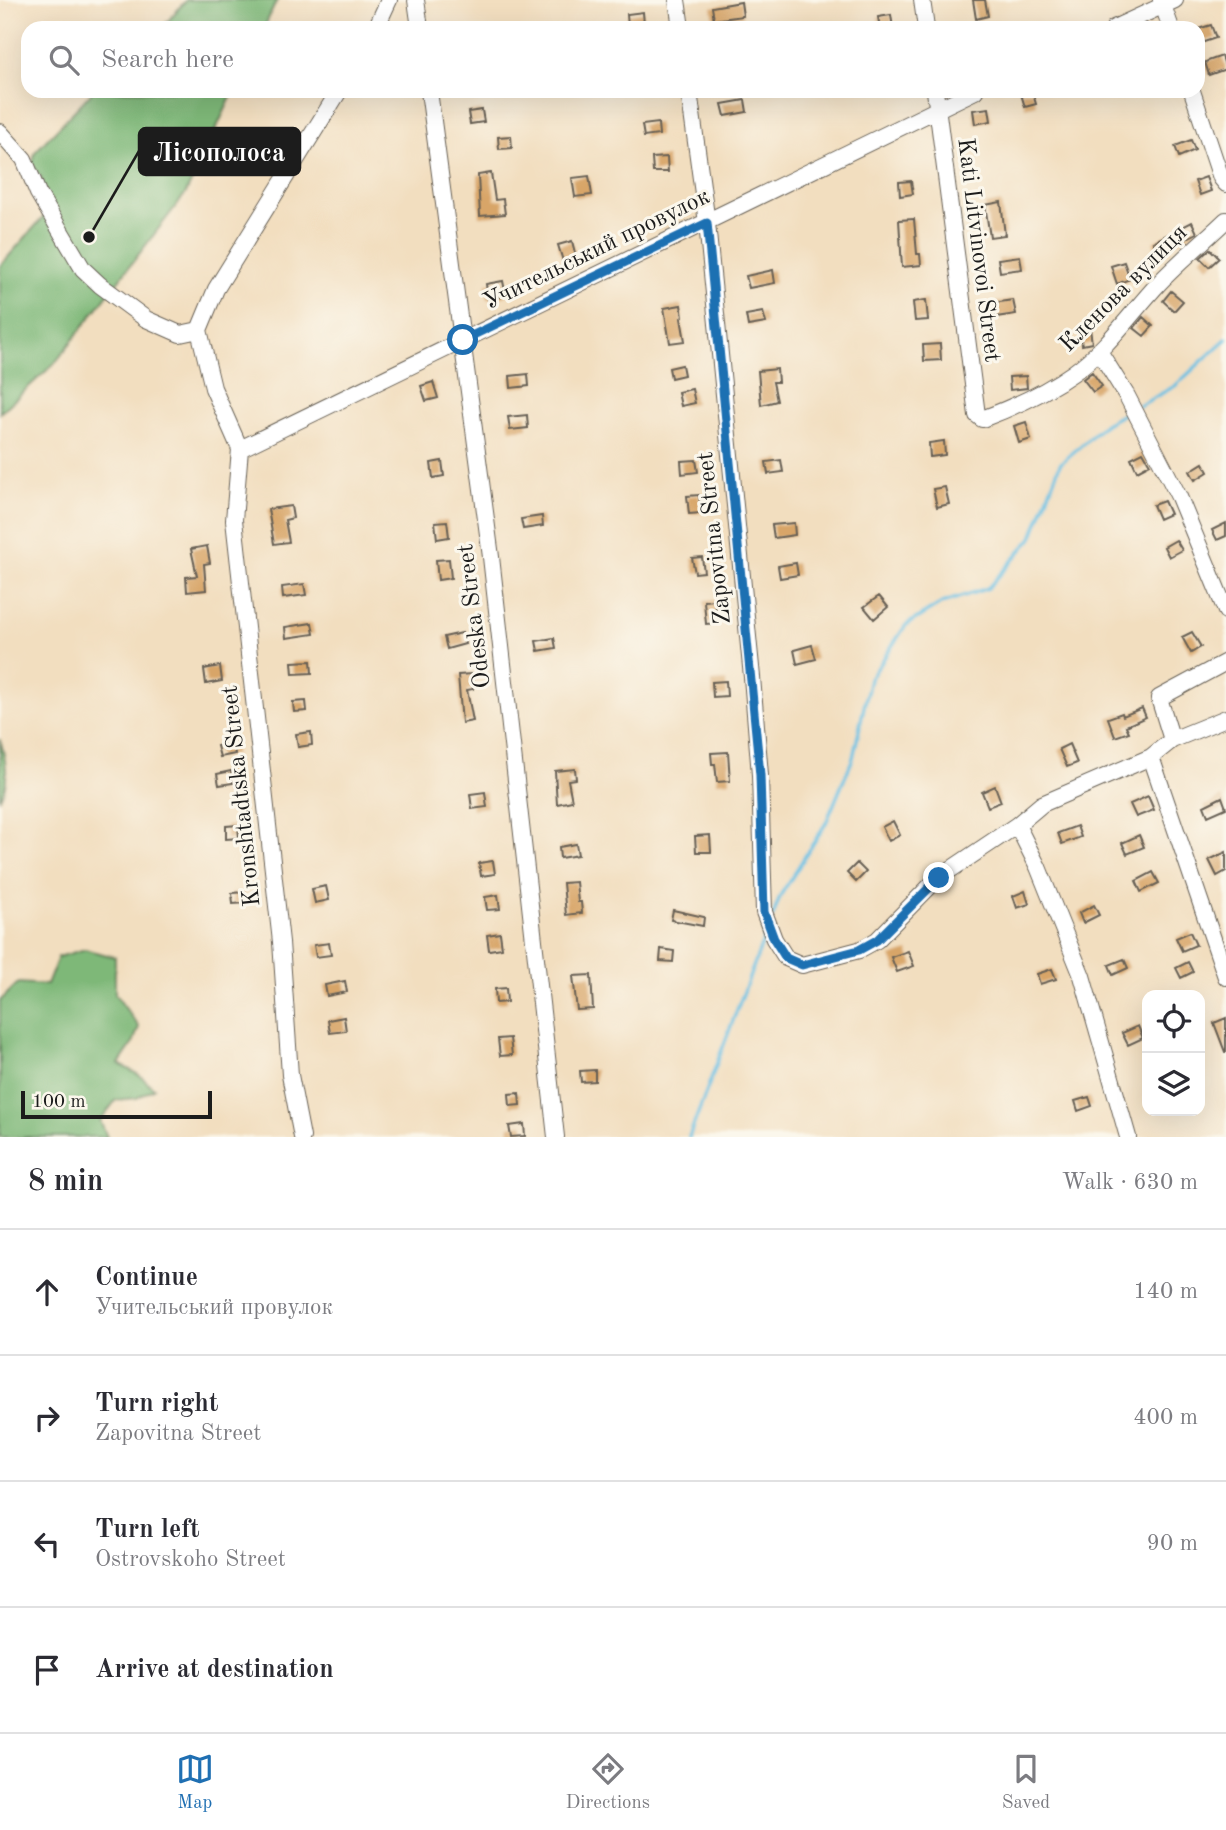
<!DOCTYPE html>
<html lang="en">
<head>
<meta charset="utf-8">
<style>
	body { margin:0; font-family:"Old Standard TT",serif; background:#f7f7f7; color:#2b2b33 }
	.controls { position:absolute; right:21px; bottom:21px; display:grid; overflow:hidden; border-radius:14px; box-shadow:0 7px 28px #0002 }
	.controls button { width:63px; height:63px; display:grid; place-items:center; padding:0; border:0; border-bottom:2px solid #e1e1e2; background:#fff; color:#2b2b33; font:35px sans-serif }
	.scale { position:absolute; left:21px; bottom:18px; width:191px; box-sizing:border-box; padding-left:7px; border:4px solid #1c1c1c; border-top:0; font-size:19px; line-height:24px; white-space:nowrap; color:#1c1c1c; -webkit-text-stroke:5px #fbf7ec; paint-order:stroke }
	.stop { position:absolute; width:21px; height:21px; margin:-16px; border:5px solid #1f6fb2; border-radius:50%; background:#fff }
	.stop.end { background:#1f6fb2; border-color:#fff; box-shadow:0 2px 7px #0008 }
	.list { margin:0; padding:0; list-style:none }
	h2 { display:flex; justify-content:space-between; align-items:center; height:91px; margin:0; padding:0 28px; font-size:30px }
	h2 small { font-size:23px; font-weight:400; color:#7c7c81 }
	.list li { display:grid; grid-template-columns:46px 1fr auto; gap:21px; align-items:center; box-sizing:border-box; height:126px; padding:0 28px; border-top:2px solid #e1e1e2 }
	.list b { display:block; font-size:26px; white-space:nowrap }
	.list p { margin:0; font-size:23px; white-space:nowrap; color:#7c7c81 }
	.list em { font-size:23px; font-style:normal; color:#7c7c81 }
	.icon { flex:none; width:38px; height:38px; fill:none; stroke:currentColor; stroke-width:2; stroke-linecap:round; stroke-linejoin:round }
	.map { position:relative; flex:none; width:1226px; height:1137px; overflow:hidden }
	.search { position:absolute; background:#fff; box-shadow:0 7px 28px #0002; left:21px; right:21px; top:21px; height:77px; display:flex; align-items:center; gap:18px; box-sizing:border-box; padding:0 24px; border-radius:21px; color:#7c7c81; font-size:26px }
	.sheet { height:595px; background:#fff }
	nav { display:flex; justify-content:space-around; align-items:center; box-sizing:border-box; height:98px; border-top:2px solid #e1e1e2; background:#fff; font-size:19px; color:#7c7c81 }
	nav a { display:grid; justify-items:center; gap:4px }
	nav .on { color:#1f6fb2 }
	.map>svg:first-child { display:block }
</style>
</head>
<body>
<div class="map">
<svg width="1226" height="1137" viewBox="0 0 1226 1137">
	<rect width="100%" height="100%" fill="#fbf7ec"/>
	<filter id="ink" filterUnits="userSpaceOnUse"><feTurbulence type="fractalNoise" baseFrequency=".0143" numOctaves="2"/><feDisplacementMap in="SourceGraphic" scale="14" xChannelSelector="R" yChannelSelector="G"/><feConvolveMatrix kernelMatrix="1 2 1 2 8 2 1 2 1" color-interpolation-filters="sRGB"/></filter>
	<filter id="wash" filterUnits="userSpaceOnUse"><feTurbulence type="fractalNoise" baseFrequency=".00686" numOctaves="4" result="noise"/><feDisplacementMap in="SourceGraphic" scale="28" xChannelSelector="R" yChannelSelector="G"/><feGaussianBlur stdDeviation="1.57" result="paint"/><feColorMatrix in="noise" values="0 0 0 0 0 0 0 0 0 0 0 0 0 0 0 0 0 1.4 0 .05"/><feComposite in="paint" operator="in"/></filter>
	<g filter="url(#wash)">
		<rect width="100%" height="100%" fill="#f2debf"/>
		<!-- forest -->
		<path fill="#7eb878" stroke="#4d6a4a" stroke-width="2" d="M186,0H277L264,28H162Z
			M93,91H234L186,193L55,363L0,413V266L47,213L41,178L32,165L35,152Z
			M0,739C5,756 11,783 0,798Z
			M85,949L115,957V994L139,1027L133,1043L119,1064L139,1075L154,1088L137,1098L116,1100L100,1121L107,1137H0V1001L18,983L47,985L58,957Z"/>
		<g fill="none" stroke-linecap="round" stroke-linejoin="round">
			<!-- stream -->
			<path stroke="#66bfe3" stroke-width="3.5" d="M1139,406L1175,386L1226,339
				M773,916L780,896L826,823L853,758L870,679L906,625L942,603L988,588L1032,538L1060,464L1105,424L1129,411
				M689,1137L766,933"/>
		</g>
		<g id="blocks">
			<!-- building -->
			<path fill="#d8a568" d="M973,0H985L988,16L976,19Z
				M741,2L743,16L714,20L712,7Z
				M643,12L644,24L628,26L627,14Z
				M891,15L893,28H880L878,17Z
				M1211,25L1216,38L1198,44V29Z
				M1222,56L1226,69L1209,75L1205,62Z
				M1020,91H1032L1036,104L1025,107Z
				M745,100L747,112L725,116L722,104Z
				M989,108L991,121L975,124L973,110Z
				M482,110L484,122L470,124L468,112Z
				M658,123L659,135L644,137L642,125Z
				M511,136L512,148L499,149L498,137Z
				M1191,140L1195,150L1179,157L1175,146Z
				M667,157L668,172H653L652,158Z
				M491,173L495,200L503,199L505,214L480,216L478,175Z
				M589,176L592,195L575,197L572,178Z
				M1206,177L1211,191L1200,195L1195,181Z
				M911,181L913,194L900,196L899,182Z
				M1001,202L1005,235L990,237L985,205Z
				M914,219L917,254H920L921,265L902,267L899,220Z
				M1192,222L1197,233L1169,247L1171,251L1161,257L1153,242Z
				M572,241L576,257L563,261L558,245Z
				M1210,249L1219,258L1209,267L1200,258Z
				M1020,256L1022,269L1000,272L998,259Z
				M1124,262L1130,279L1117,284L1111,266Z
				M773,270L775,283L749,288L746,276Z
				M503,281L506,296L488,299L486,284Z
				M1171,291L1183,301L1174,311L1163,301Z
				M926,300L928,320L915,321L913,302Z
				M1013,300L1016,314L996,317L993,303Z
				M681,305L683,317L681,318L685,341L670,343L664,308Z
				M763,312L766,323L748,326L746,315Z
				M1143,317L1153,326L1144,336L1134,328Z
				M1090,329L1092,343L1082,345L1079,331Z
				M940,344L941,360L924,361L923,345Z
				M682,365L684,375L671,378L669,368Z
				M777,369L778,382H773L777,401L761,405L758,371Z
				M1092,372L1102,386L1093,392L1083,379Z
				M528,374L529,386L511,388L510,376Z
				M1026,376L1027,388L1010,390L1009,377Z
				M433,382L438,398L426,401L421,386Z
				M692,389L695,403L681,406L678,392Z
				M527,415L528,428L510,430L508,417Z
				M1026,422L1031,439L1019,443L1014,426Z
				M944,441L945,455L930,457L929,443Z
				M1143,452L1150,464L1137,471L1131,458Z
				M696,460L698,472L682,474L681,461Z
				M781,460L783,472L768,474L766,462Z
				M442,461L444,476L433,478L431,463Z
				M1203,463L1208,472L1195,480L1190,471Z
				M945,487L949,504L937,507L933,489Z
				M699,495L701,513L689,514L687,496Z
				M1164,501L1170,514L1159,519L1153,505Z
				M291,506L293,518L285,520L289,542L274,544L268,509Z
				M542,516L543,526L523,529L521,519Z
				M447,521L449,537L437,539L435,522Z
				M794,523L795,535L774,538L772,525Z
				M1226,523V536L1217,540L1212,530Z
				M1176,540L1182,550L1169,557L1164,547Z
				M207,546L210,563L204,564L206,590L187,592L186,577L197,576L191,549Z
				M702,557L704,572L695,573L692,558Z
				M449,559L451,578L438,580L436,560Z
				M796,563L798,575L780,578L778,566Z
				M304,584L306,595L283,598L282,587Z
				M879,596L888,607L874,619L864,607Z
				M715,600L717,623L706,624L704,601Z
				M312,623L314,634L286,638L285,627Z
				M1192,632L1201,647L1191,653L1182,637Z
				M462,633L465,644L447,649L444,637Z
				M554,638L556,648L538,651L536,641Z
				M812,645L816,659L797,664L794,650Z
				M311,661L312,673L293,674L292,662Z
				M220,666L222,681L206,684L204,669Z
				M472,674L473,689L467,690L473,721L462,723L458,675Z
				M726,681L727,696L713,697L712,682Z
				M306,701L307,711L294,712L293,702Z
				M1142,708L1146,717L1126,726L1129,732L1115,737L1108,718L1122,713L1123,716Z
				M311,732L312,745L298,747L296,734Z
				M233,742L235,754L220,757L217,746Z
				M1069,744L1077,763L1067,767L1059,749Z
				M728,752L730,781L717,782L715,764H712L711,753Z
				M575,769L576,779L568,780L572,801L557,804L555,771Z
				M231,771L233,783L219,785L217,774Z
				M995,786L1001,802L988,807L982,792Z
				M485,792L487,807L472,809L470,794Z
				M1148,796L1154,810L1136,817L1130,804Z
				M1222,797L1226,808L1208,816L1204,806Z
				M893,821L900,835L889,841L882,827Z
				M238,825L239,838L226,839V826Z
				M1077,826L1081,837L1062,844L1058,833Z
				M710,835L711,852H696L695,836Z
				M1139,835L1144,847L1127,854L1122,843Z
				M576,844L578,855L560,858L559,847Z
				M1226,852V871L1217,876L1209,860Z
				M493,861L495,874L481,876L479,863Z
				M857,863L866,872L856,882L847,873Z
				M1153,872L1159,883L1141,892L1136,881Z
				M576,882L578,902H581L582,913L566,915L563,883Z
				M326,886L329,900L315,903L312,889Z
				M1025,891L1029,904L1017,908L1013,896Z
				M245,892L246,903L233,904L232,893Z
				M498,895L500,909L487,910L485,897Z
				M1094,905L1099,915L1083,923L1079,913Z
				M673,910L704,917L703,926L671,920Z
				M1190,932L1196,945L1182,951L1176,938Z
				M500,933L502,948L489,950L487,935Z
				M329,943L331,955L316,957L314,945Z
				M661,949L674,951L673,962L660,961Z
				M908,951L914,966L897,972L891,957Z
				M1124,959L1128,968L1113,975L1109,965Z
				M1188,962L1193,972L1181,978L1176,968Z
				M1052,969L1056,979L1040,984L1037,974Z
				M591,975L593,1009L577,1010L573,976Z
				M345,981L347,992L327,996L325,985Z
				M506,988L507,1002L496,1003L495,989Z
				M344,1017L346,1031L330,1033L328,1020Z
				M1226,1018V1052H1225L1214,1023Z
				M1138,1026L1143,1038L1128,1045L1122,1033Z
				M510,1038L512,1055L500,1056L498,1039Z
				M595,1070V1081L581,1082L580,1071Z
				M519,1093L520,1105L510,1106L509,1094Z
				M1089,1097L1092,1106L1078,1111L1075,1101Z
				M524,1124L525,1136L511,1137L509,1126Z"/>
		</g>
	</g>
	<g filter="url(#ink)">
		<use href="#blocks" fill-opacity="0" stroke="#676055" stroke-width="2"/>
		<g fill="none" stroke-linecap="round" stroke-linejoin="round">
			<defs>
				<path id="street" d="M416,0L420,28
					M677,0L681,28
					M922,0L926,28
					M1161,0L1171,28
					M376,28L389,0
					M1114,28L1175,0
					M429,91L491,557L556,1137
					M689,91L707,223L752,677L760,775L764,912L774,939L786,958L802,965L859,950L877,940L938,878L1017,825L1042,804L1151,757L1172,740L1226,718
					M935,91L977,415L982,419C1014,407 1045,393 1073,373C1107,349 1131,313 1159,283C1180,261 1204,241 1226,220
					M1192,91L1221,178L1226,184
					M0,132L24,159L38,193L83,269L100,285L146,319L180,334L199,330
					M1099,351L1127,396L1179,497L1226,611
					M240,449L975,91
					M240,449L234,520L281,942L290,1075L302,1137
					M240,449L213,388L199,330L216,289L339,91
					M1172,740L1159,698L1226,662
					M1151,757L1226,977
					M1017,825L1038,867L1082,976L1128,1137"/>
			</defs>
			<!-- street casing -->
			<use href="#street" stroke="#676055" stroke-width="18"/>
			<!-- street -->
			<use href="#street" stroke="#fff" stroke-width="16"/>
		</g>
	</g>
	<g fill="none" stroke-linecap="round" stroke-linejoin="round" filter="url(#ink)">
		<!-- route -->
		<path stroke="#1f6fb2" stroke-width="9" d="M463,340L707,223L760,775L764,912L774,939L786,958L802,965L859,950L877,940L939,878"/>
	</g>
	<g text-anchor="middle" dominant-baseline="central" stroke-width="6" stroke-linejoin="round" paint-order="stroke">
		<!-- street labels -->
		<g font-size="24" fill="#1c1c1c" stroke="#fbf7ec">
			<text transform="translate(597 250) rotate(-26)">Учительський провулок</text>
			<text transform="translate(978 250) rotate(83)">Kati Litvinovoi Street</text>
			<text transform="translate(1124 289) rotate(-45)">Кленова вулиця</text>
			<text transform="translate(715 538) rotate(-96)">Zapovitna Street</text>
			<text transform="translate(475 616) rotate(-97)">Odeska Street</text>
			<text transform="translate(242 796) rotate(-96)">Kronshtadtska Street</text>
		</g>
	</g>
	<!-- callouts -->
	<path fill="none" stroke="#1c1c1c" stroke-width="2.5" d="M89 237L139 151"/>
	<circle fill="#1c1c1c" stroke="#fbf7ec" stroke-width="2.5" cx="89" cy="237" r="7"/>
	<rect fill="#1c1c1c" stroke="#1c1c1c" stroke-width="2.5" x="139" y="128" width="161" height="47" rx="7"/>
	<g font-size="26" text-anchor="middle" font-weight="bold" fill="#fff">
		<text x="219" y="161">Лісополоса</text>
	</g>
</svg>
<div class="controls">
<button><svg class="icon" aria-label="locate" viewBox="0 0 24 24"><circle cx="12" cy="12" r="6"/><path d="M12 2v4M12 18v4M2 12h4M18 12h4"/></svg></button>
<button><svg class="icon" aria-label="layers" viewBox="0 0 24 24"><path d="M12 4l9 5-9 5-9-5zM3 14l9 5 9-5"/></svg></button>
</div>
<div class="scale">100 m</div>
<div class="stop" style="left:463px;top:340px"></div>
<div class="stop end" style="left:939px;top:878px"></div>
<div class="search"><svg class="icon" aria-label="search" viewBox="0 0 24 24"><circle cx="10" cy="10" r="6"/><path d="M15 15l6 6"/></svg>Search here</div>
</div>
<section class="sheet">
<h2>8 min<small>Walk · 630 m</small></h2>
<ul class="list">
<li><svg class="icon" aria-label="ahead" viewBox="0 0 24 24"><path d="M12 20V5M6 11l6-6 6 6"/></svg><div><b>Continue</b><p>Учительський провулок</p></div><em>140 m</em></li>
<li><svg class="icon" aria-label="right" viewBox="0 0 24 24"><path d="M7 20v-9h11M14 6l5 5-5 5"/></svg><div><b>Turn right</b><p>Zapovitna Street</p></div><em>400 m</em></li>
<li><svg class="icon" aria-label="left" viewBox="0 0 24 24"><path d="M17 20v-9H6M10 6l-5 5 5 5"/></svg><div><b>Turn left</b><p>Ostrovskoho Street</p></div><em>90 m</em></li>
<li><svg class="icon" aria-label="arrive" viewBox="0 0 24 24"><path d="M6 21V4h12l-3 4 3 4H6"/></svg><div><b>Arrive at destination</b></div></li>
</ul>
</section>
<nav>
<a class="on"><svg class="icon" aria-label="map" viewBox="0 0 24 24"><path d="M3 6l6-2 6 2 6-2v14l-6 2-6-2-6 2zM9 4v14M15 6v14"/></svg>Map</a>
<a><svg class="icon" aria-label="directions" viewBox="0 0 24 24"><path d="M12 3l9 9-9 9-9-9zM9 14v-3h6M13 9l2 2-2 2"/></svg>Directions</a>
<a><svg class="icon" aria-label="saved" viewBox="0 0 24 24"><path d="M7 4h10v16l-5-4-5 4z"/></svg>Saved</a>
</nav>
</body>
</html>
